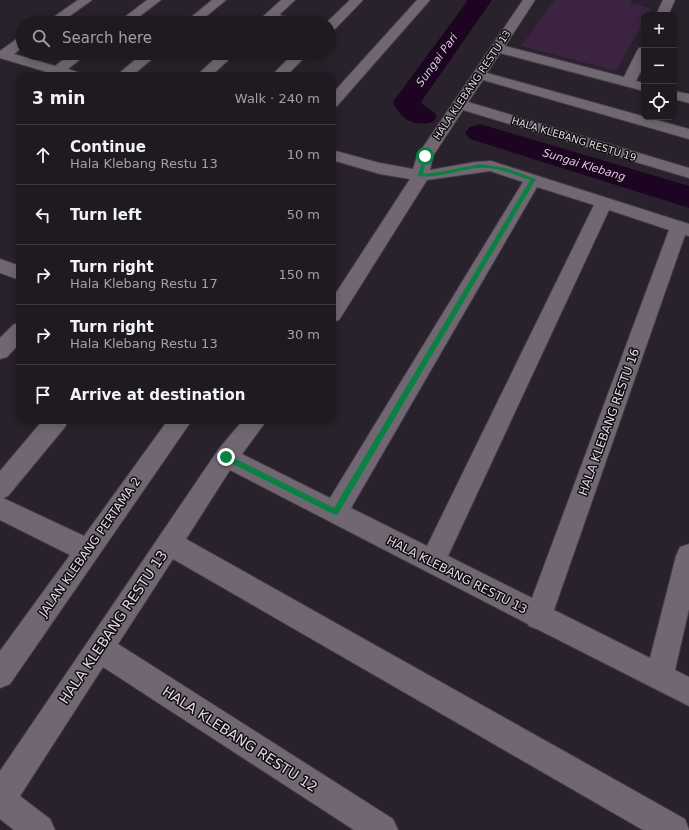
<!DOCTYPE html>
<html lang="en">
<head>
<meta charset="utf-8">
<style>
	body { margin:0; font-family:"DejaVu Sans",sans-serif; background:#2c262d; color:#f1f3f6 }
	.controls { position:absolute; right:12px; top:12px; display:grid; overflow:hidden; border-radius:8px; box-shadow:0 2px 10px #0003 }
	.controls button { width:36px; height:36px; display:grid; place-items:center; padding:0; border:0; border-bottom:1px solid #3c383e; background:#1f1920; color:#f1f3f6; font:20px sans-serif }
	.stop { position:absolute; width:12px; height:12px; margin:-9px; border:3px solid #0b8043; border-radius:50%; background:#fff }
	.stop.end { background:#0b8043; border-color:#fff; box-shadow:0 1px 4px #0008 }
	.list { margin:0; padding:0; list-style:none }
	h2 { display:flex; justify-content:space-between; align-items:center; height:52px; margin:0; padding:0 16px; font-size:17px }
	h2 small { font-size:13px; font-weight:400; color:#a1a0a5 }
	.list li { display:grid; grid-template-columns:26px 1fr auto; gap:12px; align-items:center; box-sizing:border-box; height:60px; padding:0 16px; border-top:1px solid #3c383e }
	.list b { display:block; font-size:15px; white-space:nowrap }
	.list p { margin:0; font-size:13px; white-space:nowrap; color:#a1a0a5 }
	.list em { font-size:13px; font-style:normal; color:#a1a0a5 }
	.icon { flex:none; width:22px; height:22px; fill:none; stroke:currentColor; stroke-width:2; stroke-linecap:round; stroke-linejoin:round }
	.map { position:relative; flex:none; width:689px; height:830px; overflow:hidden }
	.search { position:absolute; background:#1f1920; box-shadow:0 2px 10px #0003; left:16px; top:16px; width:320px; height:44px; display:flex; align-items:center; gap:10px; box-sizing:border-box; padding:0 14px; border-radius:22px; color:#a1a0a5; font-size:15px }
	.panel { position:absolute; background:#1f1920; box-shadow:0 2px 10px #0003; left:16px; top:72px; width:320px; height:352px; border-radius:12px }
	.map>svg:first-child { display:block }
</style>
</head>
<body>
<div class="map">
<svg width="689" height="830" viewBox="0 0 689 830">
	<rect width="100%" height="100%" fill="#29212b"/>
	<!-- green -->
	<path fill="#3c2341" d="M555,0H632L630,3L651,8L647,15H644V21L616,71L521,46Z"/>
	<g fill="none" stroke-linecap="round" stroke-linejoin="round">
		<!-- river -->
		<path fill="#1d0422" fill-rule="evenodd" d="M468,0H492L421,102C425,108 433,110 437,116L433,122C414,127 401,120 393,102Z
			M480,124L689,186V208L470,139L465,133L470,127Z"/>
		<defs>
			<path id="minor" d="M78,0H92L60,23H45Z
				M147,0H161L131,23H117Z
				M212,0H226L198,23H184Z
				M281,0H295L279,15L299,20L300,23L272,21L256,23Z
				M350,0H363L334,30L329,31V23H326Z
				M417,0H430L337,106L332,107V94Z
				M523,0H535L505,46L624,77L637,51L639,48L644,47V65L636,81L644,83V91L500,53L487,73L689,129V139L483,80L468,102L689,168V178L463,110L433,156L430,170L475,162L491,161L689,224V236L685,235L554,610L650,658L676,556L680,547L689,544V609L675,670L689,677V706L539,630L529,626L528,624L230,470L186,539L685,819L689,830H643L173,559L118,644L393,819L398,830H354L103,667L20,796L50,819L55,830H14L0,819V771L218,450L243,420H267L242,454L330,498L523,182L490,171L427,180L339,320L332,322V299L410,179L380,174L332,160V150L380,163L413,169L417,156ZM537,187L594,205L427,546L351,508ZM609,210L669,230L532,598L448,556Z
				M663,0H675L668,15H656Z
				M23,37V47L14,54L55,66L72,53H88L68,69L80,73L82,76H60L0,58V51L18,38Z
				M143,53H159L132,76H116Z
				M221,53H236L211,76H196Z
				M294,53H309L286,76H271Z
				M674,91L689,94V103L674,99Z
				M0,259L20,266V280L0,273Z
				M20,322V343L7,357L0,359V338L13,325Z
				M43,420H68L65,427L8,496L3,498L84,536L168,420H192L10,684L0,688V651L70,555L0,520V471Z"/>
		</defs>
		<!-- minor casing -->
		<use href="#minor" stroke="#433c44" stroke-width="2"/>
		<!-- minor -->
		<use href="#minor" fill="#706772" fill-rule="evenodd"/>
	</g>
	<!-- route -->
	<path fill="#0b8043" d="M425,154L427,156L423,174L440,172L480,164L505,168L536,179L338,514L335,515L223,459L222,457L226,454L334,508L530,180C515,175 496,166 479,168C459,169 439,179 418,176L423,156Z"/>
	<g text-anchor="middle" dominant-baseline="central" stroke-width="3" stroke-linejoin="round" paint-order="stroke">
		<!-- far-street labels -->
		<g font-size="10" fill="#dfdae0" stroke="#100c10">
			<text transform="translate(472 85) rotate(-56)">HALA KLEBANG RESTU 13</text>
			<text transform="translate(574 139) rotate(17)">HALA KLEBANG RESTU 19</text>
		</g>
		<!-- far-water labels -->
		<g font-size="11" font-style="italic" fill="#edbaf6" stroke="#100c10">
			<text transform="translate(437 60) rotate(-54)">Sungai Pari</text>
			<text transform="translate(584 165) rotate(17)">Sungai Klebang</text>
		</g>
		<!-- street labels -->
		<g font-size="12" fill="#dfdae0" stroke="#100c10">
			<text transform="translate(609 422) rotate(-70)">HALA KLEBANG RESTU 16</text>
			<text transform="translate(90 547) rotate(-55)">JALAN KLEBANG PERTAMA 2</text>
			<text transform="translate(457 575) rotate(27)">HALA KLEBANG RESTU 13</text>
		</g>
		<!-- near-street labels -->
		<g font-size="14" fill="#dfdae0" stroke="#100c10">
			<text transform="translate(113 627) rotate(-56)">HALA KLEBANG RESTU 13</text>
			<text transform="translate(240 739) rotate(33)">HALA KLEBANG RESTU 12</text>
		</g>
	</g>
</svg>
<div class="controls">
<button>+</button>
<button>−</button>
<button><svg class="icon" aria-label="locate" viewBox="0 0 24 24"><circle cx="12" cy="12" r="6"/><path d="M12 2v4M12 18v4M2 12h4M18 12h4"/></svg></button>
</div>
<div class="stop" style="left:425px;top:156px"></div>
<div class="stop end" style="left:226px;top:457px"></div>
<div class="search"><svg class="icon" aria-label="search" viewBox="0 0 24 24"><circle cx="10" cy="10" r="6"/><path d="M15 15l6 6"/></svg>Search here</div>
<section class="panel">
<h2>3 min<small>Walk · 240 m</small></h2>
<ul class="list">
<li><svg class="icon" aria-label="ahead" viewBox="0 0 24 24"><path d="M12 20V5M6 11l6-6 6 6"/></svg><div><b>Continue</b><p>Hala Klebang Restu 13</p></div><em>10 m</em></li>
<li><svg class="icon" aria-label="left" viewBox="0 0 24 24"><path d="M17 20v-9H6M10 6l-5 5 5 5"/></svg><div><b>Turn left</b></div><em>50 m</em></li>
<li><svg class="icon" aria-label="right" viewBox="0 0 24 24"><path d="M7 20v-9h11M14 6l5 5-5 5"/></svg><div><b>Turn right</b><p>Hala Klebang Restu 17</p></div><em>150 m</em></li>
<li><svg class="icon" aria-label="right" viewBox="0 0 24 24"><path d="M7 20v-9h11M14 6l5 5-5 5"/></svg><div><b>Turn right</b><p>Hala Klebang Restu 13</p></div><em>30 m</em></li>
<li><svg class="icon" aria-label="arrive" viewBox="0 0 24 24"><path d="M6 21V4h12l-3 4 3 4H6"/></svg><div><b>Arrive at destination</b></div></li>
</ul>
</section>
</div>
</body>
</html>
